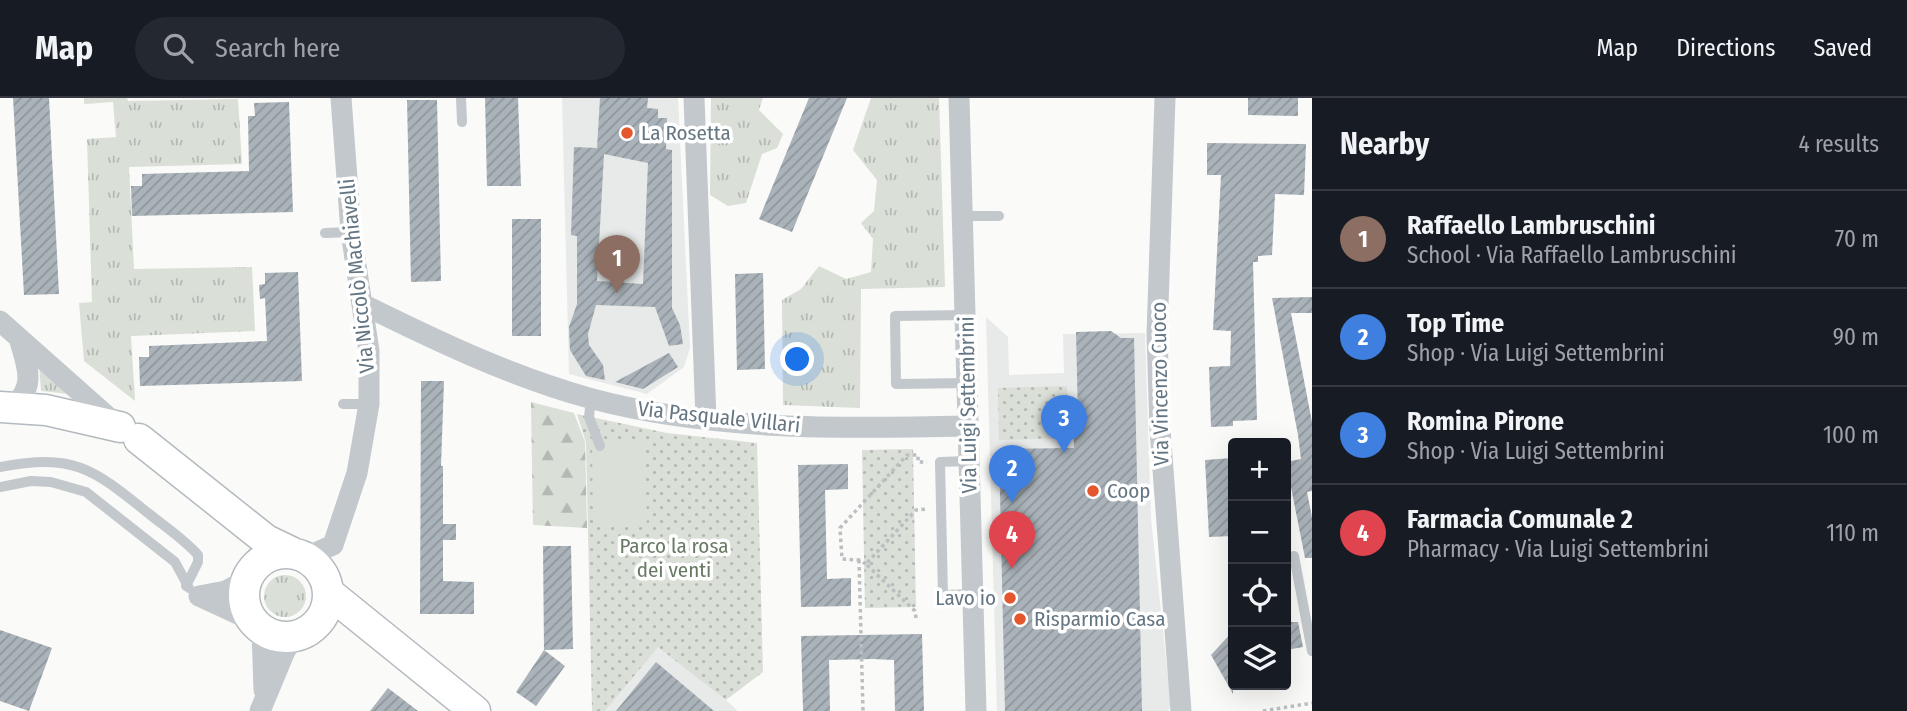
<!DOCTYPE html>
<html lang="en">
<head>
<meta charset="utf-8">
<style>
	body { margin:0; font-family:"Fira Sans Condensed",sans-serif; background:#242831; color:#f1f3f6 }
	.controls { position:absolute; right:21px; bottom:21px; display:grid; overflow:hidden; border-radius:7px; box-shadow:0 7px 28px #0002 }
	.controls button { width:63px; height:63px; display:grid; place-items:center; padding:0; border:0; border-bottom:2px solid #363941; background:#171b24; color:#f1f3f6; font:35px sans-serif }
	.you { position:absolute; left:798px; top:262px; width:24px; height:24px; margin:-18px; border:5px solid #fff; border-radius:50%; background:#1a73e8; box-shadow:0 0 0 10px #1a73e833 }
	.badge { display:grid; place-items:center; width:46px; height:46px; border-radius:50%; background:#e4572e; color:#fff; font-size:23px; font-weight:700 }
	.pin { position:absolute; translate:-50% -58px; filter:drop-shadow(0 2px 4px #0008) }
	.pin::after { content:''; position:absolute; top:37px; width:24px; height:21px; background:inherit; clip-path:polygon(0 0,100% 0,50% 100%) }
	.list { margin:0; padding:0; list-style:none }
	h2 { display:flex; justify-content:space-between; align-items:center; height:91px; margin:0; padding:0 28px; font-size:30px }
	h2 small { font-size:23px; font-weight:400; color:#9ea1a6 }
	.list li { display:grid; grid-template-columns:46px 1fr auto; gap:21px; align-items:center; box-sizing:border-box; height:98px; padding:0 28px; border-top:2px solid #363941 }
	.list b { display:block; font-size:26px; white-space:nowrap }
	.list p { margin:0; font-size:23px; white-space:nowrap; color:#9ea1a6 }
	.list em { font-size:23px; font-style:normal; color:#9ea1a6 }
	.icon { flex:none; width:38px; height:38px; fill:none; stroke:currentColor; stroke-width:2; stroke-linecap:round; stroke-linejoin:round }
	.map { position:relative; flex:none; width:1312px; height:613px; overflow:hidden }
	header { display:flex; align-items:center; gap:42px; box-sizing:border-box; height:98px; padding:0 35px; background:#171b24; border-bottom:2px solid #363941 }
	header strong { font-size:33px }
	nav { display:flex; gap:38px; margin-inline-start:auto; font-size:24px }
	.search { width:490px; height:63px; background:#242831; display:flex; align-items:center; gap:18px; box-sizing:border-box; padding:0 24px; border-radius:38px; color:#9ea1a6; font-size:26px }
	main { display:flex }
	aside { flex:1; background:#171b24 }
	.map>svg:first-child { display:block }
</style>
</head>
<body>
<header>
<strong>Map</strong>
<div class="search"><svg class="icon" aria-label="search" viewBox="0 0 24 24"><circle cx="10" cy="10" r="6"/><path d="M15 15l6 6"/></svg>Search here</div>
<nav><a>Map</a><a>Directions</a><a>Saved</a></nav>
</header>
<main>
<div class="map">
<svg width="1312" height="613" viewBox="0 0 1312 613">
	<defs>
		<pattern id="grass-tufts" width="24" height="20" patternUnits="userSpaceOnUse" patternTransform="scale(1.75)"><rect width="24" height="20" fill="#dadfd7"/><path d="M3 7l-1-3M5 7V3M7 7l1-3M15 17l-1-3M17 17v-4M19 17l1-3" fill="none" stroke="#b4b9b4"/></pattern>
		<pattern id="forest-firs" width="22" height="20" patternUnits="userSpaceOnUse" patternTransform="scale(1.75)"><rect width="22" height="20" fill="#dadfd7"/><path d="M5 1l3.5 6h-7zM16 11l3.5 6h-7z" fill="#b4b9b4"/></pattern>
		<pattern id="park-dots" width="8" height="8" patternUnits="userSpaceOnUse" patternTransform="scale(1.75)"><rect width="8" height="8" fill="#dadfd7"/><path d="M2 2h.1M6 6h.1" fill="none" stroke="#b4b9b4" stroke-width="1.8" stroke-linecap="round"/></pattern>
		<pattern id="building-hatch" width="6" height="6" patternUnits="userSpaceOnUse" patternTransform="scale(1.75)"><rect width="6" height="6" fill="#aab3b9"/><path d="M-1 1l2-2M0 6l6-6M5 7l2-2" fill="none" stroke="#8e969c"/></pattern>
	</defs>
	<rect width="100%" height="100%" fill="#fafaf8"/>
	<!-- built -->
	<path fill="#e8e9e9" d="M562,0H678L690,250L684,269L647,296L569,276Z
		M986,219L1008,239L1009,277L1064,275L1063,236L1145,235L1151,420L1171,608L1168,613H997Z
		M658,548L726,602L738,613H605Z"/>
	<!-- grass -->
	<path fill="url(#grass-tufts)" d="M84,0H127L128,3L238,1L242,66L129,69L134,171L252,169L255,233L131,238L135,303L84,263L79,205L92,204L87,41L116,39L113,4L84,6Z
		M711,0H763L759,12L783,36L777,50L762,56L746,105L728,108L710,97Z
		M871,0H939L945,189L861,191L860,310L783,307L782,202L801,191L819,168L846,181L871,174L873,141L861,125L874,113L877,82L853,52Z
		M39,264L78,297L41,293Z
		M264 498a21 21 0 1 1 42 0a21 21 0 1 1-42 0Z"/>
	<!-- forest -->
	<path fill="url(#forest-firs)" d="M531,304L574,315L585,344L587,430L533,427Z"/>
	<!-- park -->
	<path fill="url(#park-dots)" d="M1067,288L1068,340L999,342L998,290Z
		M577,316L667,335L757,345L763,574L726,602L658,549L605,613H592L586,345Z
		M913,351L916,509L865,510L862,352Z"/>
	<!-- pitch -->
	<path fill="#dadfd7" d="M645,342L647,427H593L592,343Z"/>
	<!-- building -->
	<path fill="url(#building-hatch)" fill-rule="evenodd" d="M13,0H49L59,196L24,197Z
		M485,0H518L521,88H487Z
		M600,0H648L647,10L658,11V20H667L666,51L672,52V210L680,227L683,246L669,248L655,209L596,207L588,236L589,247L603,267L605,282L586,278L570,252L569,229L577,206V138L571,137L574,49L597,50ZM604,56L648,65L643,186L597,183Z
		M809,0H847L792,134L759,121Z
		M1248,0H1298V18L1248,17Z
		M407,2H437L441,183L411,184Z
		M289,4L293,114L132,118L131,88H142V76L249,73L248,18H255L254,5Z
		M1207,45L1306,46L1304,97L1275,96L1272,157L1258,158V164H1253L1257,322L1233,323V328L1211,329L1209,269L1230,268L1231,233L1213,232L1221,77H1207Z
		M512,121H541V238H512Z
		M298,174L302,283L140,288L139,259H149V248L267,243L265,200L260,201L259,187L265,186V175Z
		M763,175L765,271L737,272L735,176Z
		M1312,199V215H1291L1312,324V393L1307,394L1312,419V460H1305L1286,364L1301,361L1298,337L1272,200Z
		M1111,233L1121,240H1134L1142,613H1005L999,351L1074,350L1073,319H1078L1076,234Z
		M669,255L678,269L643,291L615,284Z
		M421,283H444L441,368H443V426H456V442H443V483L474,484V516H420Z
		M1233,360V438L1209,439L1205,362Z
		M848,366V391L825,392L827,481L851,480V508L801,509L798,367Z
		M543,448H571L573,551L544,552Z
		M1286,524H1298L1303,549L1286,552Z
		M0,532L52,550L29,613L0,603Z
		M1233,533V596L1211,557Z
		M922,536L924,613H895L894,562L872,561L829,562L830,613H803L801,538Z
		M544,552L565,568L536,608L516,594Z
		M656,564L714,613H616Z
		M388,590L418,613H370Z"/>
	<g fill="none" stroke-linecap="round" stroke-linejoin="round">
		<defs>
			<path id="secondary" d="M0,309L46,312L120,329
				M139,341L266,442L291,454
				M244 497a42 42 0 1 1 84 0a42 42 0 1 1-84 0Z
				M329,495L475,613"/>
		</defs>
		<!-- secondary casing -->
		<use href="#secondary" stroke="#b3babf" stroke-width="33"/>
		<!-- path -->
		<path stroke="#bbbfc2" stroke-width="3.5" stroke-dasharray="3.5 3.5" stroke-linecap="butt" d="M859,462L863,613
			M866,466L859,462L842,461L840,430L907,357H918V364H927
			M916,520L915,513L866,466L916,412L928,411
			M1263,613L1312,605"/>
		<!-- service -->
		<path stroke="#c3c8cc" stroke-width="10" d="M461,0L462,24
			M963,118H999
			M325,135L351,134
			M966,217L895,218L896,286L968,285
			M591,300L589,319L600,348
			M343,306H369
			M968,363L940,364L943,497L972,496
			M0,369C74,355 92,370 148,415C164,428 184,441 198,457V464L186,488
			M0,389L31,383L51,384L86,394L175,464L189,490
			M1294,458L1312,553"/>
		<!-- minor -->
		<path stroke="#c3c8cc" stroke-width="21" d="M694,0L706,321
			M959,0L976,613
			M1165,0L1157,237L1160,331L1181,613
			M364,207C437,243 510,278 589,300C711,333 842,331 968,328
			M0,223L116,326
			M12,309C37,289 27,269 20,243
			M306,459L333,447L357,375L369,306V253L351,134L341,0
			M199,498L253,523
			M199,498L226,493L246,482
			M262,531L264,592
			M260,613L285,553L295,538"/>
		<!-- secondary -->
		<use href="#secondary" stroke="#fff" stroke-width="30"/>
	</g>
	<!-- markers -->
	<g fill="#e4572e" stroke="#fff" stroke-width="2.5">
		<circle cx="627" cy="35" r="7"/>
		<circle cx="1093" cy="393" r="7"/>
		<circle cx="1010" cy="500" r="7"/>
		<circle cx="1020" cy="521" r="7"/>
	</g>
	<g text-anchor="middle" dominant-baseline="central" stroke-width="7" stroke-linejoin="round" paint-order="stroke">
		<!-- poi labels -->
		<g font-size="21" fill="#657683" stroke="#fff" text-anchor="start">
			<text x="641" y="35">La Rosetta</text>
			<text x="1107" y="393">Coop</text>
			<text x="996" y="500" text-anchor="end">Lavo io</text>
			<text x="1034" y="521">Risparmio Casa</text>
		</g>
		<!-- street labels -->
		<g font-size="21" fill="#657683" stroke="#fff">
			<text transform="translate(357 178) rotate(-96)">Via Niccolò Machiavelli</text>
			<text transform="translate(1160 286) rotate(-91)">Via Vincenzo Cuoco</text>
			<text transform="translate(968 307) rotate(-91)">Via Luigi Settembrini</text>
			<text transform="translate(719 319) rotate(6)">Via Pasquale Villari</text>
		</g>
		<!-- park labels -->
		<g font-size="21" fill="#687a64" stroke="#fff">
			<text x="674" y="448">Parco la rosa<tspan x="674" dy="24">dei venti</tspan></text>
		</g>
	</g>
</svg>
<div class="controls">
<button>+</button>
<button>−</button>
<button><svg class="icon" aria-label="locate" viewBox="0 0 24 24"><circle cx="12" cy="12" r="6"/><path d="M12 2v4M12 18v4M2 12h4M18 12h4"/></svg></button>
<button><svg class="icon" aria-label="layers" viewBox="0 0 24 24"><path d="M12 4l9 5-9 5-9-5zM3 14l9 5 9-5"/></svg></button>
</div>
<div class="you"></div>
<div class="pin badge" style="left:617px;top:195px;background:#8d6e63">1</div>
<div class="pin badge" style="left:1012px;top:405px;background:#3f7fe0">2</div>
<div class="pin badge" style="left:1064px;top:355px;background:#3f7fe0">3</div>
<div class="pin badge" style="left:1012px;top:471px;background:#e0444e">4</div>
</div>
<aside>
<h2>Nearby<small>4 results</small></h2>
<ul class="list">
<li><span class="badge" style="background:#8d6e63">1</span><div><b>Raffaello Lambruschini</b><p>School · Via Raffaello Lambruschini</p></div><em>70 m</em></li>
<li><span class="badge" style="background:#3f7fe0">2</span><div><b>Top Time</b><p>Shop · Via Luigi Settembrini</p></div><em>90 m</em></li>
<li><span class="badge" style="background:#3f7fe0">3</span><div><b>Romina Pirone</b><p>Shop · Via Luigi Settembrini</p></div><em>100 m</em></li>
<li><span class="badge" style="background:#e0444e">4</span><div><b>Farmacia Comunale 2</b><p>Pharmacy · Via Luigi Settembrini</p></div><em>110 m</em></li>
</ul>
</aside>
</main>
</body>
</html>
